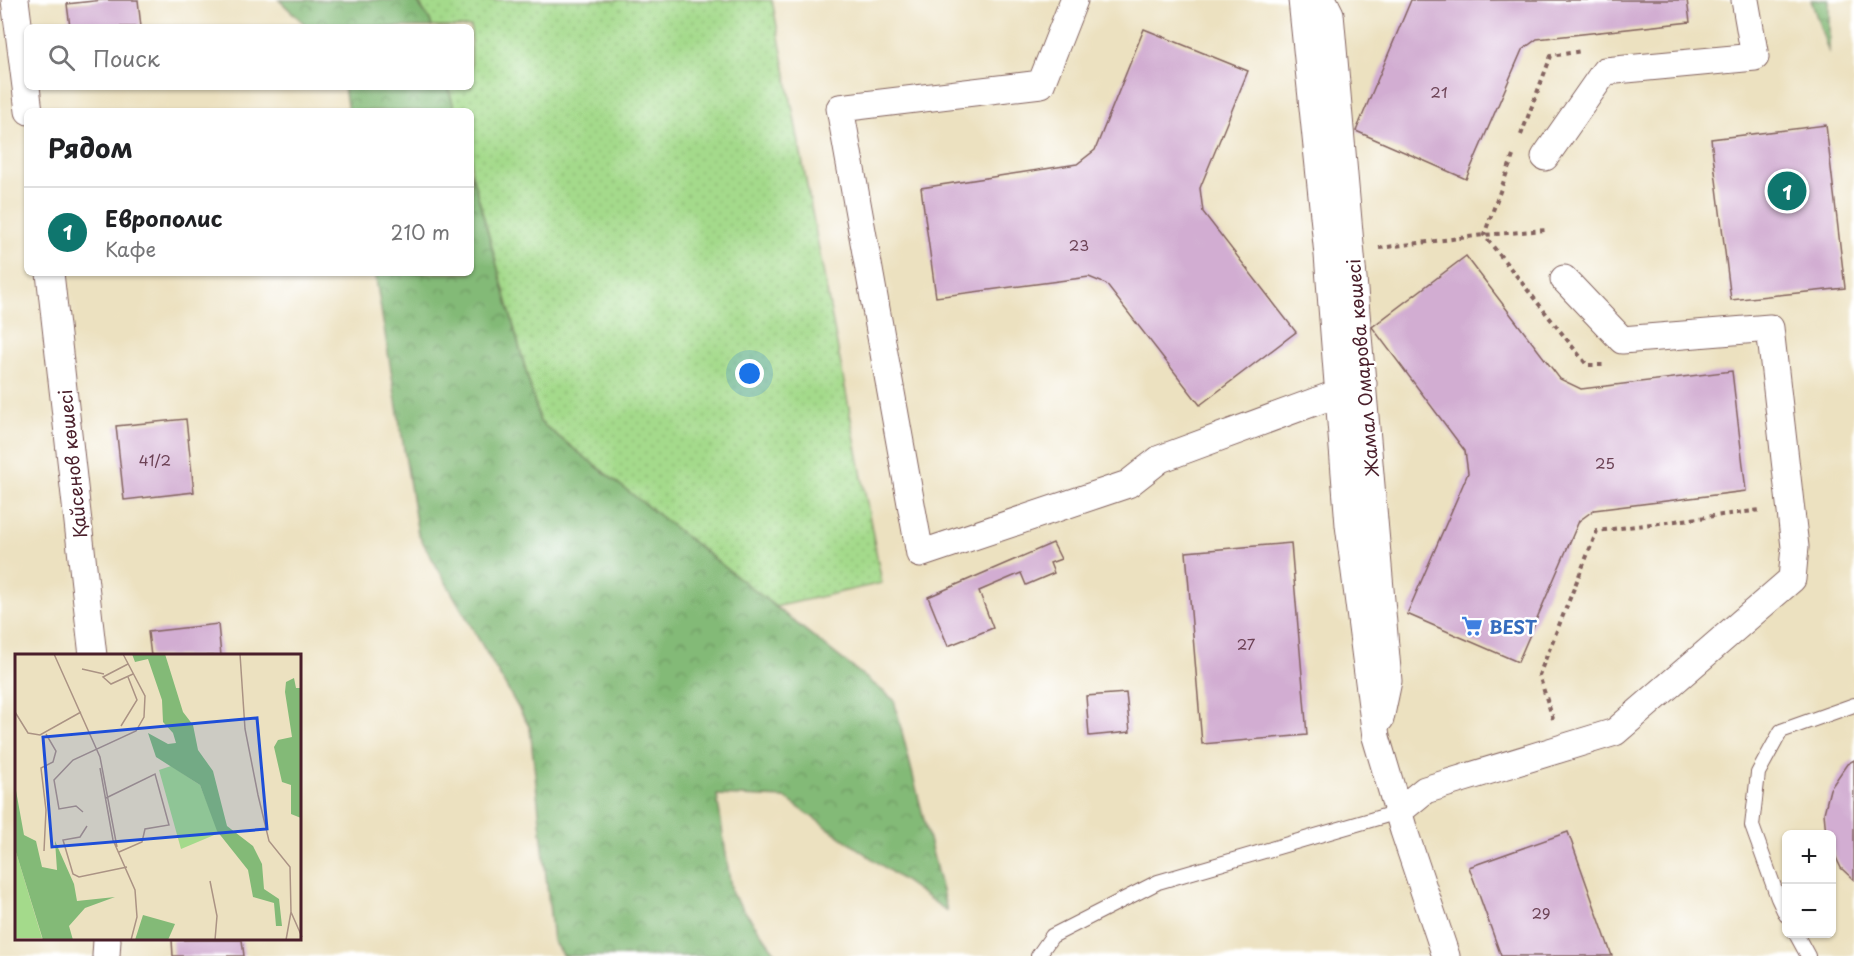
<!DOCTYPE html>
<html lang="ru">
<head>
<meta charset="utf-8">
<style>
	body { margin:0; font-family:"Playpen Sans",sans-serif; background:#f2f2f2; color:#202124 }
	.controls { position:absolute; right:18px; bottom:18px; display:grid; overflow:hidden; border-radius:9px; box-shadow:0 2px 4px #0004 }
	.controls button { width:54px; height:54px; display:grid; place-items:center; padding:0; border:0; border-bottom:2px solid #e0e0e0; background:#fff; color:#202124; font:30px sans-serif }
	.you { position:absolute; left:750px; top:374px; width:21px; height:21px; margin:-15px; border:4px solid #fff; border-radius:50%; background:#1a73e8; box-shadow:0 0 0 9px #1a73e833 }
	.badge { display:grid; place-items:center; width:39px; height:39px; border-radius:50%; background:#0f766e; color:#fff; font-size:20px; font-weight:700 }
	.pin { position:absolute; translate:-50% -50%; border:3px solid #fff; box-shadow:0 2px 6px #0006 }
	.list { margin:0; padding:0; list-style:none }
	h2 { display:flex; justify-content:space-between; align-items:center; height:78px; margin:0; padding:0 24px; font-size:26px }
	h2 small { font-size:20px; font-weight:400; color:#757577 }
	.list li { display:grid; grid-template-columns:39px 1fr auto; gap:18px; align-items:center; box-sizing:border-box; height:90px; padding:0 24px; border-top:2px solid #e0e0e0 }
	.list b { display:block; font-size:22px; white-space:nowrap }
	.list p { margin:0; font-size:20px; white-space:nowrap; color:#757577 }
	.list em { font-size:20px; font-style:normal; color:#757577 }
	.icon { flex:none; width:33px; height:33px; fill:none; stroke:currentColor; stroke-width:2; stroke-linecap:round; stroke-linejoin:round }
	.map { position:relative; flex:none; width:1854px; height:956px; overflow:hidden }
	.search { position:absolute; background:#fff; box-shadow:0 2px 4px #0004; left:24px; top:24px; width:450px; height:66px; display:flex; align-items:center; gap:15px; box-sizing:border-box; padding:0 21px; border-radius:9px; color:#757577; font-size:22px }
	.panel { position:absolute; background:#fff; box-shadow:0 2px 4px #0004; left:24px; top:108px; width:450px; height:168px; border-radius:9px }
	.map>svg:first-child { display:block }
</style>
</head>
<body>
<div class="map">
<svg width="1854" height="956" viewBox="0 0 1854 956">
	<defs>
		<pattern id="grass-dots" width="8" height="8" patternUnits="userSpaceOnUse" patternTransform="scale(1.5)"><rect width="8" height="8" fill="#a4da8b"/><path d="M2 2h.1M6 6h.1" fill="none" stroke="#8fbb78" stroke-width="1.8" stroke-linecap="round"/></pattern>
		<pattern id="forest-crowns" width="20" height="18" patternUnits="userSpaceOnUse" patternTransform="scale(1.5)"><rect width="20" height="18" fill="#83ba77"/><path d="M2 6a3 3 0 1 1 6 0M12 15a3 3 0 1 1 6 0" fill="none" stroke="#6d9762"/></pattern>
	</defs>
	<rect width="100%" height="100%" fill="#fff"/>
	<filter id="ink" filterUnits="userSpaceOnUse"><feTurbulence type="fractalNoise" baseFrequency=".0167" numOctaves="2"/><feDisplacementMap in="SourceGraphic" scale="12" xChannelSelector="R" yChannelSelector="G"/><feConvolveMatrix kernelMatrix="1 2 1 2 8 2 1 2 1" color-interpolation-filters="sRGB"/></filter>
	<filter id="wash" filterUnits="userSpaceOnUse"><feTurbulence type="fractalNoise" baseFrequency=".008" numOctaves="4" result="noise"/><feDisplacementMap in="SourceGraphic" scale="24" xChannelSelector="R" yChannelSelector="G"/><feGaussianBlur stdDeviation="1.35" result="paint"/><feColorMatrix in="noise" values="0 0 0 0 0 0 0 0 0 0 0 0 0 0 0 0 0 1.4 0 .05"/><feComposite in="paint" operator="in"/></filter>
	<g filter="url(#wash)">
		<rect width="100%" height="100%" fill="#ece1c0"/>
		<!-- grass -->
		<path fill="url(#grass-dots)" stroke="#777c5b" stroke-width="1.5" d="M417,0H772L882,583L775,607L540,422L471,171V111H455L448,87H471V27H432L430,20Z"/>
		<!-- forest -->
		<path fill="url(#forest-crowns)" stroke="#666c51" stroke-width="1.5" d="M279,0H416L430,20L432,27H308Z
			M1811,0H1829V53Z
			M344,87H448L455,111H348Z
			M471,171L540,422L894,700L947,911L785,798L717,795L732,894L778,956H563L553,941L530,728L418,534L375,273H471Z"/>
		<g id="blocks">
			<!-- building -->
			<path fill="#d2add2" d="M103,0H138L141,27H70L67,4Z
				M1411,0H1687L1690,22L1537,39L1522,50L1466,179L1356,131Z
				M1144,29L1248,71L1200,188L1203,212L1296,332L1200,405L1106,284L1089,277L936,297L921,188L1077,164L1095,150Z
				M1826,125L1845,288L1731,300L1711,139Z
				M1466,256L1560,379L1581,389L1732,371L1746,491L1594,510L1579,521L1518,662L1407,614L1468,473L1465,451L1372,327Z
				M186,419L194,492L124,500L116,426Z
				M1053,543L1061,559L1050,563L1054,573L1026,585L1021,573L979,591L993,628L948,646L928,597Z
				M1291,543L1307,735L1202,744L1186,552Z
				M218,624L221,656H151L148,632Z
				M1126,693L1130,732L1089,736L1086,696Z
				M1854,760V880L1841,868L1832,849V834H1826L1824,813L1830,789L1847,764Z
				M1568,832L1612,956H1501L1469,867Z
				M172,940H242L244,956H173Z"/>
		</g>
	</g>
	<g filter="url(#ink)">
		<use href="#blocks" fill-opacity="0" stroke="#83635f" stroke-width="1.5"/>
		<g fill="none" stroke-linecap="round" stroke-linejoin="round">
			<defs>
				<path id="service" d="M1786,915L1778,898L1752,826L1758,773L1781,731L1854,705
					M1796,934L1808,956
					M1038,956L1052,936L1158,882L1398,812"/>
				<path id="minor" d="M15,0L29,111
					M1074,0L1041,84L840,108L920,554L1128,484L1160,459L1363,384
					M1302,0L1328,255L1349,525L1376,737L1404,831L1446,956
					M1323,0L1330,14L1388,681L1380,719
					M1545,157L1605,71L1755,57L1745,0
					M50,273L93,656
					M1398,812L1425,790L1615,732L1792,579L1795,547L1770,328L1622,340L1564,279
					M106,956L107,940"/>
			</defs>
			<!-- service casing -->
			<use href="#service" stroke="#83635f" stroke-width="16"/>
			<!-- minor casing -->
			<use href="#minor" stroke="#83635f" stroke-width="29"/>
			<!-- path -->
			<path stroke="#83635f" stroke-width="4" stroke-dasharray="4.5 4.5" stroke-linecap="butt" d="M1521,135L1551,56L1582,51
				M1513,156L1484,235L1587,365H1605
				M1379,248L1484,235L1546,230
				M1553,719L1539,675L1597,531L1761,510"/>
			<!-- service -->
			<use href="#service" stroke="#fff" stroke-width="14"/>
			<!-- minor -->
			<use href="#minor" stroke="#fff" stroke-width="27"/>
		</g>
	</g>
	<!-- icons -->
	<defs>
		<symbol id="supermarket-bare" viewBox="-9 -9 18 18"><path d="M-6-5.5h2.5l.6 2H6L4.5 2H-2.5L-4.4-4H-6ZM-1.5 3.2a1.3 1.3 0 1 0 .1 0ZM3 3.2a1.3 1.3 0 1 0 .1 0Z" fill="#3f7fe0" stroke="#fff" stroke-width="2.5" paint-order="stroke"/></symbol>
	</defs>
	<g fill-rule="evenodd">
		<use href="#supermarket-bare" x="1457" y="611" width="30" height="30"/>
	</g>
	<g text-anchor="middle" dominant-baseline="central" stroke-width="5" stroke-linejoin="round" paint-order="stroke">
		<!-- number labels -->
		<g font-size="15" fill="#6c4255">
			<text x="1439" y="91">21</text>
			<text x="1079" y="244">23</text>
			<text x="155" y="459">41/2</text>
			<text x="1605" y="462">25</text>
			<text x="1246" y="643">27</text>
			<text x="1541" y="912">29</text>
		</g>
		<!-- street labels -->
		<g font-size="18" fill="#4a1f2b" stroke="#fff">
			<text transform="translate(1362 368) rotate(-95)">Жамал Омарова көшесі</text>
			<text transform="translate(72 464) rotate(-96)">Қайсенов көшесі</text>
		</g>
		<!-- shop labels -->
		<g font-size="18" font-weight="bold" fill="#366cbe" stroke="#fff" text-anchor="start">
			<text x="1489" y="626">BEST</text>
		</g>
	</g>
	<!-- overview -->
	<g transform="translate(15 654)">
		<rect width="286" height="286" fill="#ece1c0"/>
		<path d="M156,112L185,131L204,179L166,195L144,116ZM0,195L27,284H0Z" fill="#a4da8b"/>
		<path d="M117,0H150L168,58L178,71L183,96L198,117L212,172L238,192L247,210L249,235L264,245L267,272H261L259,249L238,243L233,216L202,177L185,131L141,103L133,79L153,90L161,89L158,79L148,68L147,46L133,5L120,8ZM279,24L281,34H286V164L276,160V131L267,128L259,93L263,86L277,83L270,38L271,28ZM0,131L9,181L21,187L27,213L42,216L40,187L59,230L62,247L100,243L70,254L54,272L58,286H28L0,195ZM128,261L160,270L153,286H120Z" fill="#83ba77"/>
		<path fill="none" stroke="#ab9384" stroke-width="1.5" d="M39,0L85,103L102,193M225,0L230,75L243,141L254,187L275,213L276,258L287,283M113,10L88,23L96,30L118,20M67,15L89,20M0,58L13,79L25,81L66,58M106,72L122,46L113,23M85,114L98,186L120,236L122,263L116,286M91,144L140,120L154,171L130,175L127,188L104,198M68,158L61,152L44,155L39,126L58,106L121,77L129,63L130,42L108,0M72,172L65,183L48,186L58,220L64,223L112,213M29,197L31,156L26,114L38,108L41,97L31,80M195,227L202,262L200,286M271,286L276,258"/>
		<path fill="#1d4ed8" fill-opacity="0.15" stroke="#1d4ed8" stroke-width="3" d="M242,64L252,175L37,193L28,83Z"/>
		<rect width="286" height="286" fill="none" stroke="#4a1f2b" stroke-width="3"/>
	</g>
</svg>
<div class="controls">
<button>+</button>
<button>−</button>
</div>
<div class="you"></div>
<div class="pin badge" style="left:1787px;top:191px">1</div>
<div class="search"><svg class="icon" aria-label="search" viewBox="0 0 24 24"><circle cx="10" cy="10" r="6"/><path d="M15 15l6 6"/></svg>Поиск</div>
<section class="panel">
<h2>Рядом<small></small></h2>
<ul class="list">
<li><span class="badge">1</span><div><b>Европолис</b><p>Кафе</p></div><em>210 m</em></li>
</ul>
</section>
</div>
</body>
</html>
